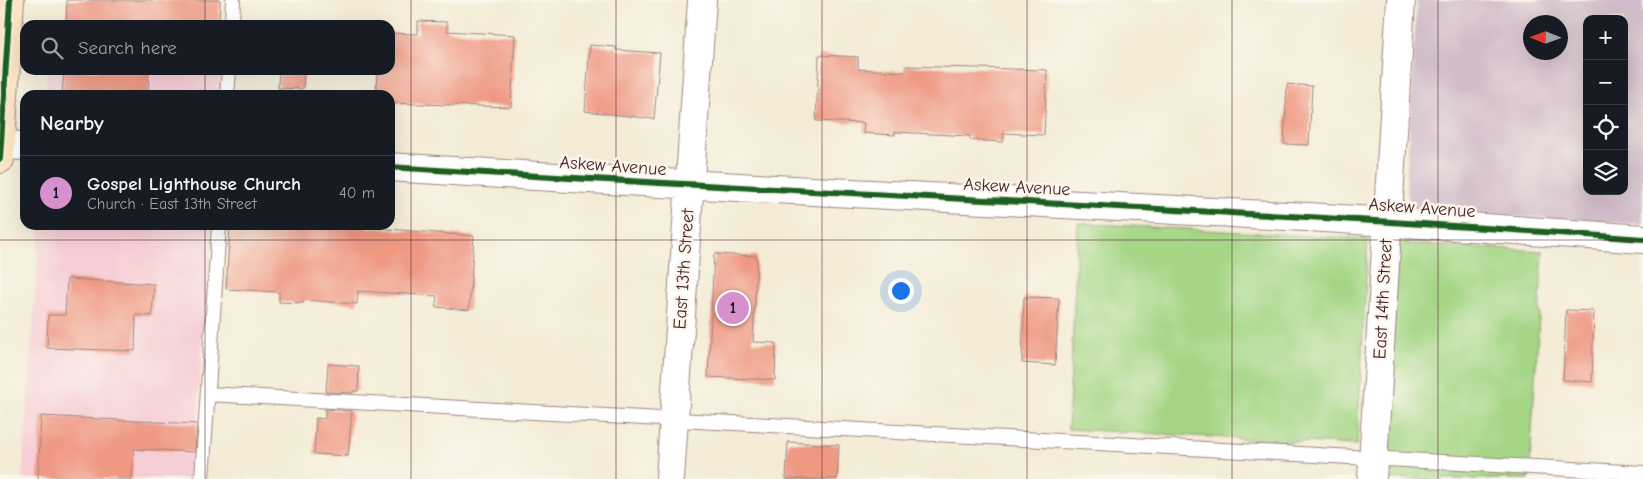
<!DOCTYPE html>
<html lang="en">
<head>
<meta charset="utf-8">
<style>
	body { margin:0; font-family:"Comic Neue",sans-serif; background:#242831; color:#f1f3f6 }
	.controls { position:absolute; right:15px; top:15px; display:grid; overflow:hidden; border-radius:10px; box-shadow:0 5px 20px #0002 }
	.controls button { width:45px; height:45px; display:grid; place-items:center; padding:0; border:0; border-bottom:1px solid #363941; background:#171b24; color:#f1f3f6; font:25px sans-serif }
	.compass { position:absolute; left:1523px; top:15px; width:45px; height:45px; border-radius:50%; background:#171b24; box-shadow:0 5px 20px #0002; rotate:271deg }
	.you { position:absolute; left:900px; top:290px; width:18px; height:18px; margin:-12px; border:4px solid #fff; border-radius:50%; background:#1a73e8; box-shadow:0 0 0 8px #1a73e833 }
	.badge { display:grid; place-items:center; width:32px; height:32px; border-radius:50%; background:#d690ce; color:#111; font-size:16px; font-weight:700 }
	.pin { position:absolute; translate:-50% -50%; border:2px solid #fff; box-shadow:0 1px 5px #0006 }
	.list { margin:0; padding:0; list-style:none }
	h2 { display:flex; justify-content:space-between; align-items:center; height:65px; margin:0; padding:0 20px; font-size:21px }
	h2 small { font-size:16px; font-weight:400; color:#9ea1a6 }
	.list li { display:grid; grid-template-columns:32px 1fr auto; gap:15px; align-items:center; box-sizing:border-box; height:75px; padding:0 20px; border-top:1px solid #363941 }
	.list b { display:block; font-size:19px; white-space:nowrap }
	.list p { margin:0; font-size:16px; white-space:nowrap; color:#9ea1a6 }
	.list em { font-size:16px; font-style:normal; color:#9ea1a6 }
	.icon { flex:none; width:28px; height:28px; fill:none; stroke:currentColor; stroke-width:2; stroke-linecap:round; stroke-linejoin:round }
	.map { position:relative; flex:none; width:1643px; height:479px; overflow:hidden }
	.search { position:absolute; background:#171b24; box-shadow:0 5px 20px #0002; left:20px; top:20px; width:375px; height:55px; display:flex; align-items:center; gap:12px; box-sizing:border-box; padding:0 18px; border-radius:15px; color:#9ea1a6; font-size:19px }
	.panel { position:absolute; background:#171b24; box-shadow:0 5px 20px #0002; left:20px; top:90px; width:375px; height:140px; border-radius:15px }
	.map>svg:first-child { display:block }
</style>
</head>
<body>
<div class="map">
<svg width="1643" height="479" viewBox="0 0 1643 479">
	<rect width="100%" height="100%" fill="#fbf7ec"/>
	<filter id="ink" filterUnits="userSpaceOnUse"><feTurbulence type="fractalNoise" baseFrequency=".02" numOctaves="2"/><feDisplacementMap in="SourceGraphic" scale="10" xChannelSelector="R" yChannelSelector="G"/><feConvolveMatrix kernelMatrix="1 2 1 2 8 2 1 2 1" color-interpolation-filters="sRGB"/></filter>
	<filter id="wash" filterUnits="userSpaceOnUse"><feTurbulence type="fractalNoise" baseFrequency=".0096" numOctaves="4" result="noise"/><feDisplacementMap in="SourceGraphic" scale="20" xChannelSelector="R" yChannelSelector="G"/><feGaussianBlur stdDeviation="1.12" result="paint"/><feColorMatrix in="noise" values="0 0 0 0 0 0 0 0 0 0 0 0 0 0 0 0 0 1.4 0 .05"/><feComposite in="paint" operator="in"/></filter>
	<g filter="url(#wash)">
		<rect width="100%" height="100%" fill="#f3ebd5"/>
		<!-- built -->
		<path fill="#f6cfd6" d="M47,70H222L220,95H45Z
			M40,225H211L193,479H22Z"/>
		<!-- industrial -->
		<path fill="#d1bdc9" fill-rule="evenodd" d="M1417,0H1643V224L1432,211L1414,206L1409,201L1406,185ZM1587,19H1624V191H1587ZM1530,22H1560V52H1530Z"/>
		<!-- green -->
		<path fill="#a4d685" stroke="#777a58" d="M1078,223L1368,239L1357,445L1068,429Z
			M1398,243L1543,251L1529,479H1384Z"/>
		<g id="blocks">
			<!-- building -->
			<path fill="#ef9983" d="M67,0H220L219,25H66Z
				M418,21L447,22V31L515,35L511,107L390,103V95H376L377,70H390V33L418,34Z
				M590,45L616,47V50L660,53L654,119L585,111Z
				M819,55L858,57V69L906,72V66L1047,70L1044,135L1004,133L1003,142L970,140V136L895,132V135L863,133L864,123L816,121Z
				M64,70H149L148,95H62Z
				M279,70H304L303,89L278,88Z
				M1287,84L1312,86L1309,145L1284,144Z
				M230,225H363V227L474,236L469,310L436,307L437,296L358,291L357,304L304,300L303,303L279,302V292L226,289Z
				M714,254L757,256L753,342L776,343L775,380L708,377Z
				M67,279L154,284L152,316L136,315L135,351L47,348L48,315H65Z
				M1024,297L1059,298L1055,365L1022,363Z
				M1566,310L1594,311L1592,382L1563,380Z
				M328,364L359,366L358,391H353V393L326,392Z
				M325,409L352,411L348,456L314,454L316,418L325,419Z
				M41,416L197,424L195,452L134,449L132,479H38Z
				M788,442L839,445L837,479H786Z"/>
		</g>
	</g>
	<g filter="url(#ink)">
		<use href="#blocks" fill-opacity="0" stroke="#9e8580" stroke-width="1"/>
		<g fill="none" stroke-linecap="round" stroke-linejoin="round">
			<defs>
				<path id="lane" d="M232,25L233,0
					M227,95L229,70
					M208,394L1643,473
					M202,479L219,225"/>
				<path id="street" d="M0,145L25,146
					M390,167C808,194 1226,208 1643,239
					M670,479L702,0
					M1372,479L1401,0"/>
				<path id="secondary" d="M0,159L10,0"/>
			</defs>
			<!-- lane casing -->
			<use href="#lane" stroke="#9e8580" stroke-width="16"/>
			<!-- street casing -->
			<use href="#street" stroke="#9e8580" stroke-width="30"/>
			<!-- secondary casing -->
			<use href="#secondary" stroke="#9e8580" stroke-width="30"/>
			<!-- lane -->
			<use href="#lane" stroke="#fff" stroke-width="14"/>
			<!-- street -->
			<use href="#street" stroke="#fff" stroke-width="28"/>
			<!-- secondary -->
			<use href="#secondary" stroke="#fce5c4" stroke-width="28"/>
			<defs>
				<path id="cycleway" d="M0,159L10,0
					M390,167C808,194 1226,208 1643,239"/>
			</defs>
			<!-- cycleway casing -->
			<use href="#cycleway" stroke="#fbf7ec" stroke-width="9"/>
			<!-- cycleway -->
			<use href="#cycleway" stroke="#1b5e20" stroke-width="6"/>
		</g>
	</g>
	<!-- grid -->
	<path fill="none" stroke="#4a1f2b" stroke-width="1" stroke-opacity="0.55" d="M205,0V25M411,0V479M616,0V479M822,0V479M1027,0V479M1232,0V479M1438,0V479M205,70V95M205,225V479M0,240H1643"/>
	<g text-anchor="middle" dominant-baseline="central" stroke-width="5" stroke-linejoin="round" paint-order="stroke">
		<!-- street labels -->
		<g font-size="18" fill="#4a1f2b" stroke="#fbf7ec">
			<text transform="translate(613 166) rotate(4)">Askew Avenue</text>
			<text transform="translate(1017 187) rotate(3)">Askew Avenue</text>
			<text transform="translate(1422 208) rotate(4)">Askew Avenue</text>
			<text transform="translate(684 269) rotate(-86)">East 13th Street</text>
			<text transform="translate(1383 299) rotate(-87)">East 14th Street</text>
		</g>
	</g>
</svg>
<div class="controls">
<button>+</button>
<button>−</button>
<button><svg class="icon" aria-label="locate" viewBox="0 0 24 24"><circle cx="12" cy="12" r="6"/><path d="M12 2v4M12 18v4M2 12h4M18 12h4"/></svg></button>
<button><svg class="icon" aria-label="layers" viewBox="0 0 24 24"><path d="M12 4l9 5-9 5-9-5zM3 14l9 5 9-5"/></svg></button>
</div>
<svg class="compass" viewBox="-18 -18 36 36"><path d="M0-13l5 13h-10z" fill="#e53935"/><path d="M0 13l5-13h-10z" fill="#9ea1a6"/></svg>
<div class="you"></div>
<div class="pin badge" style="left:733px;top:308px">1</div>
<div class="search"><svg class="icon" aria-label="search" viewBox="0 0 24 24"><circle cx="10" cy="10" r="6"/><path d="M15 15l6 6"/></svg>Search here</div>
<section class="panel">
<h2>Nearby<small></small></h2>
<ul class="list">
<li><span class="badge">1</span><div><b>Gospel Lighthouse Church</b><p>Church · East 13th Street</p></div><em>40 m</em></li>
</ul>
</section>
</div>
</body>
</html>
